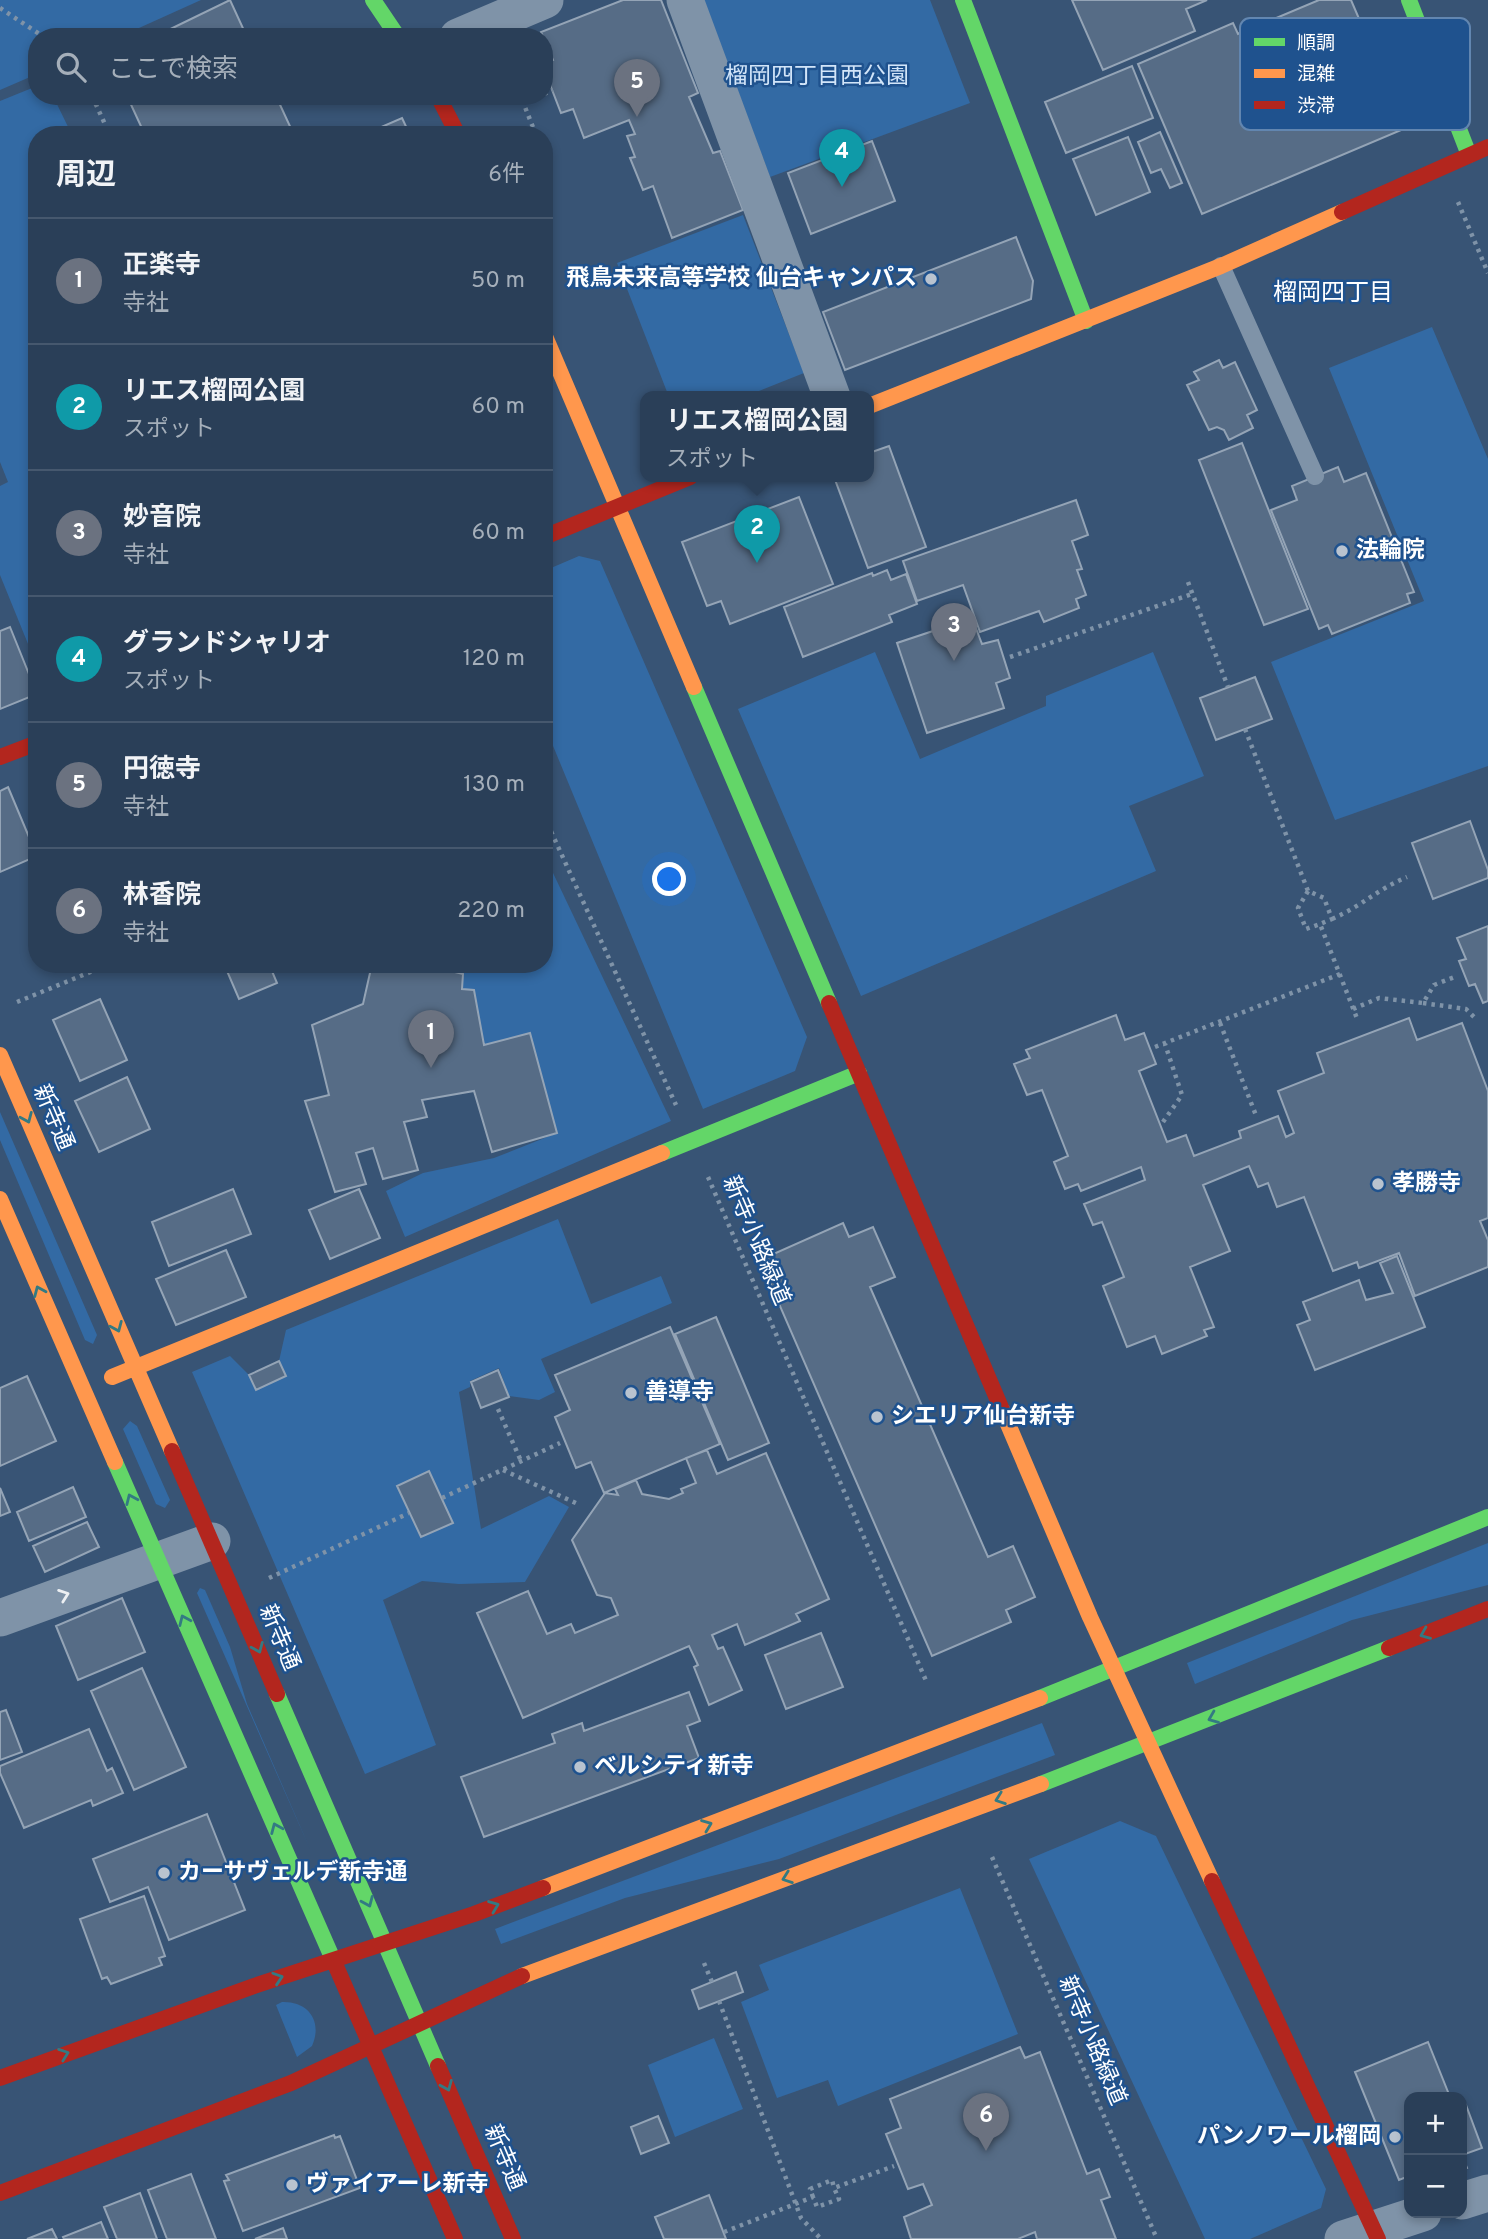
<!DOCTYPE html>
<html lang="ja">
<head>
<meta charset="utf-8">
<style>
	body { margin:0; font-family:Overpass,"Noto Sans JP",sans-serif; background:#32465e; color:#f1f3f6 }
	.controls { position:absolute; right:21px; bottom:21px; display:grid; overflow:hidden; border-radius:14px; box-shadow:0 4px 10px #0003 }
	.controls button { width:63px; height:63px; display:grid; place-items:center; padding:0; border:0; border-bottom:2px solid #46586e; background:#2a3f58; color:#f1f3f6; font:35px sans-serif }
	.you { position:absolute; left:670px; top:880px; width:24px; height:24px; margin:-18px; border:5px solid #fff; border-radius:50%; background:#1a73e8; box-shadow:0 0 0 10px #1a73e833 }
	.badge { display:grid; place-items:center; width:46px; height:46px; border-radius:50%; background:#e797bd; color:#fff; font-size:23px; font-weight:700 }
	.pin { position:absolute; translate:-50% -58px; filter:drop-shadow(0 2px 4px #0008) }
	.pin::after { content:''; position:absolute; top:37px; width:24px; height:21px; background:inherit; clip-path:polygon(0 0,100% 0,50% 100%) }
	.popup { position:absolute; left:640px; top:391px; width:234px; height:91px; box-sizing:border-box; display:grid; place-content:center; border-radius:14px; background:#2a3f58; filter:drop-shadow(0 2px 5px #0005); font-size:23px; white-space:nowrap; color:#a5afba }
	.popup b { font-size:26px; color:#f1f3f6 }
	.popup::after { content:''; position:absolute; left:50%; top:100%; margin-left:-14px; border:14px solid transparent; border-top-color:#2a3f58 }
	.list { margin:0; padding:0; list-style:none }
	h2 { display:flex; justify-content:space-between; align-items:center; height:91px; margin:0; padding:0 28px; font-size:30px }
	h2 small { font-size:23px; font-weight:400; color:#a5afba }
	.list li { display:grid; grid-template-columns:46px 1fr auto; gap:21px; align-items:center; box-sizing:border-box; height:126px; padding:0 28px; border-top:2px solid #46586e }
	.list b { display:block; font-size:26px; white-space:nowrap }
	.list p { margin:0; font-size:23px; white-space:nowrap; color:#a5afba }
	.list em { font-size:23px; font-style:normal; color:#a5afba }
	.icon { flex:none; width:38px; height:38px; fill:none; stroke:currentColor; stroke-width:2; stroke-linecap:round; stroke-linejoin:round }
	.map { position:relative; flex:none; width:1488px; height:2239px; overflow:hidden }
	.search { position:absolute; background:#2a3f58; box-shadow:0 4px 10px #0003; left:28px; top:28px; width:525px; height:77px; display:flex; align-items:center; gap:18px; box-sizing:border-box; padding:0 24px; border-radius:28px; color:#a5afba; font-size:26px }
	.panel { position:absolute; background:#2a3f58; box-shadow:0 4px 10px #0003; left:28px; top:126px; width:525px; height:847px; border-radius:28px }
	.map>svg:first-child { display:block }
</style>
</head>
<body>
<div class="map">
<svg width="1488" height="2239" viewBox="0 0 1488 2239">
	<rect width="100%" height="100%" fill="#385475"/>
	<!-- green -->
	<path fill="#336aa4" d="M0,0H201L119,37H37V74L0,90Z
		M704,0H930L970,103L770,177Z
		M37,86V96H53L72,135H37V666L0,575V486L8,482L0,462V101Z
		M743,215L804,373L744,397H669L617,263Z
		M1432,327L1488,459V766L1335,820L1271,662L1424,601L1329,368Z
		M579,556L600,561L807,1037L795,1071L703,1109L544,724V571Z
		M875,652L920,759L1046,706V696L1153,652L1204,776L1129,806L1156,871L861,996L738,709Z
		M544,854L671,1121L405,1237L386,1191L423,1173L494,1158L557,1133L530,1033L484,1045L474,990L462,989L463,974L447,970L448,964H544Z
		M0,1112L97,1335L93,1344L85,1340L0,1140Z
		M558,1219L591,1304L661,1276L672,1303L541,1359L555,1392L539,1400L509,1396L499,1368L470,1381V1387L459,1392L481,1529L549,1496L569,1507L525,1582L459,1584L422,1581L383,1600L436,1745L365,1774L192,1372L230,1356L249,1375L279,1361L286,1330Z
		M130,1421L137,1426L170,1500L165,1508L156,1504L123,1429Z
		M1488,1543V1585L1352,1620L1195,1684L1187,1663Z
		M200,1588L205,1590L230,1647L247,1704L310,1849L197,1593Z
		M1042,1723L1055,1755L779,1859L625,1898L501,1944L495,1929Z
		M1120,1821L1156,1836L1326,2189L1321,2208L1250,2239H1205L1029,1859Z
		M960,1888L1018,2034L838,2106L828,2080L777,2098L741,2002L769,1990L759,1965Z
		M282,2002C308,2001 323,2021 312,2046L297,2057L276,2005Z
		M714,2038L743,2109L675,2137L648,2065Z"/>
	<!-- building -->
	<path fill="#566c86" stroke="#94a4b6" stroke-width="2" d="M230,0L247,37H154Z
		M623,0H661L698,93L689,97L713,153L720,151L743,210L672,238L653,186L643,190L630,158L635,157L627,136L635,134L629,120L584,138L573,109L561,113L544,69V64L553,60L541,32Z
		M1072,0H1207L1186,9L1195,31L1103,70Z
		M1319,0H1351L1406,128L1202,214L1138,64L1233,23L1238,34Z
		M1132,66L1153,118L1066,153L1045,102Z
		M127,96H276L294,135H145Z
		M402,118L410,135H363Z
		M1160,132L1182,183L1170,188L1161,169L1151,173L1138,142Z
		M1128,137L1150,192L1096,215L1073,159Z
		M872,141L895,201L811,234L788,173Z
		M1016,237L1033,281L1031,299L845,370L823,312Z
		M1219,360L1223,368L1235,362L1257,410L1247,415L1253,428L1229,440L1224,430L1217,427L1209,430L1187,385L1199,380L1194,372Z
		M1242,443L1308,609L1264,625L1199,460Z
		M889,446L926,547L868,568L834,477H869V453Z
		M1338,467L1344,482L1366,473L1414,592L1407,594L1410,603L1332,634L1328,625L1319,629L1271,510L1297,500L1292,486Z
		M799,497L833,584L730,624L721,601L707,606L682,542Z
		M1076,500L1088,535L1072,541L1082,569L1077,570L1086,595L1076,599L1079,608L1044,622L1039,611L980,632L963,585L917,601L903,561Z
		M887,570L891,580L906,574L917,604L889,615L892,622L803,657L784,607L872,573L873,576Z
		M972,618L982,644L998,640L1010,678L996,683L1004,708L927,733L897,643Z
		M10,627L37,694L0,709V631Z
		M1255,677L1272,719L1216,740L1200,698Z
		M8,787L37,856L0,872V791Z
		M1470,821L1488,870V878L1433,899L1412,843Z
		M1488,926V1001L1483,1003L1475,984L1469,986L1459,961L1466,959L1457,938Z
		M224,964H269L277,983L239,999Z
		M372,964H448L447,970L463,974L462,989L474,990L484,1045L530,1033L557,1133L492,1152L474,1091L422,1100L427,1117L404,1122L418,1170L383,1179L373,1148L356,1153L366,1184L335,1192L305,1101L329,1095L312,1025L363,1004Z
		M100,999L127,1060L80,1081L53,1020Z
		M1116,1015L1125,1040L1144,1033L1156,1064L1139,1071L1167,1142L1186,1135L1194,1156L1241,1138L1239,1131L1278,1116L1286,1137L1294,1133L1278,1091L1324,1073L1317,1053L1409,1018L1417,1040L1462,1023L1488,1091V1218L1480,1221L1488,1240V1267L1415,1296L1399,1253L1359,1268L1357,1262L1333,1271L1304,1197L1277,1207L1268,1183L1258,1187L1249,1166L1203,1185L1230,1251L1190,1267L1214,1327L1204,1330L1207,1336L1162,1354L1155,1336L1127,1347L1103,1286L1124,1277L1102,1222L1093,1225L1084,1204L1145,1180L1141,1167L1081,1191L1078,1184L1065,1189L1054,1162L1068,1156L1042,1090L1027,1095L1014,1064L1030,1058L1026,1050Z
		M127,1077L150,1129L99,1152L75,1101Z
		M233,1189L251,1234L169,1266L152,1222Z
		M359,1189L380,1238L330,1259L309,1210Z
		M843,1223L849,1237L873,1227L895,1277L870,1287L988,1557L1013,1546L1035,1597L1006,1610L1011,1622L932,1656L760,1260Z
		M226,1250L246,1297L176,1325L156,1279Z
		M1397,1256L1425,1327L1315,1370L1297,1325L1310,1320L1303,1302L1359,1280L1366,1300L1393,1293L1380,1263Z
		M716,1317L769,1443L728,1460L675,1334Z
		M670,1327L720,1444L604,1493L591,1462L576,1468L555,1417L570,1410L555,1375Z
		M279,1361L286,1376L256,1390L249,1375Z
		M498,1370L509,1397L481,1408L471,1382Z
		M27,1376L56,1441L0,1466V1388Z
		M707,1450L717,1474L766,1453L829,1599L796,1614L800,1621L745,1645L737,1624L712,1635L718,1649L723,1647L742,1690L709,1705L694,1667L698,1665L689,1646L523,1718L477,1613L528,1591L547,1634L571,1624L575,1633L618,1615L611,1598L597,1595L572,1540L605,1493L618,1495L615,1489L636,1480L642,1494L669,1499L683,1493L681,1489L696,1483L686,1458Z
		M429,1471L453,1523L421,1537L397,1486Z
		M73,1487L86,1517L29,1541L17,1512Z
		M0,1488L10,1512L0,1516Z
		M87,1522L99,1547L45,1572L33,1546Z
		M122,1598L145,1652L78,1680L56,1626Z
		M821,1633L843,1687L786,1709L765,1655Z
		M142,1668L186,1767L134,1790L91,1691Z
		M689,1692L700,1721L687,1726L699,1758L484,1837L461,1777L555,1743L552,1734L582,1723L584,1731Z
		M6,1710L22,1752L0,1760V1712Z
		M89,1729L107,1771L112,1768L123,1793L93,1806L91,1800L24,1828L0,1773V1766Z
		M207,1814L245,1910L169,1940L148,1887L110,1902L93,1859Z
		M144,1896L165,1956L159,1958L162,1965L111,1984L107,1977L102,1979L80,1919Z
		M736,1972L743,1992L699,2009L692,1990Z
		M1428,2042L1450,2097H1409V2176L1399,2180L1355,2072Z
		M1020,2047L1025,2058L1040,2052L1087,2174L1099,2169L1110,2197L1101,2200L1116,2239H1037L1035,2232L1018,2239H911L904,2217L932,2205L923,2184L908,2189L886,2134L901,2128L890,2099Z
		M1466,2105L1482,2148L1462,2155L1467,2168L1462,2170V2107Z
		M658,2116L669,2143L641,2154L631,2127Z
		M334,2135L335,2138L340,2136L360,2188L243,2231L224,2181L229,2180L226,2175Z
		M191,2174L216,2239H167L148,2190Z
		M140,2193L157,2239H117L104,2207Z
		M709,2195L726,2239H664L655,2217Z
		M101,2222L108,2239H64L63,2237Z
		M283,2228L287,2239H255Z
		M52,2229L57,2239H27Z"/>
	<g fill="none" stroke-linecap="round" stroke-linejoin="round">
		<!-- path -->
		<path stroke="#7f93a8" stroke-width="4.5" stroke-dasharray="3.5 5" stroke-linecap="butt" d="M0,8L44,37
			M544,94L553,90
			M92,96L110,135
			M536,135L523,102L537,96
			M1458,202L1488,273
			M1188,582L1228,687
			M1010,657L1192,594
			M1245,729L1308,891L1324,898L1332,919L1320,924L1358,1021
			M544,816L676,1105
			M1308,891L1298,908L1306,929L1320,924
			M1332,919C1362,906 1376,890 1407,877
			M17,1002L110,964
			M1423,1003L1466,1009L1476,1019
			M1353,1009L1379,998L1423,1003L1434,985L1457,976
			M1220,1023L1257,1118
			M1155,1047L1340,974
			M1163,1122L1182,1095L1165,1044
			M708,1177L927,1683
			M498,1409L521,1461
			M503,1470L578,1504
			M442,1498L560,1443
			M269,1578L409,1513
			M992,1857L1157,2239
			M704,1963L712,1982
			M719,2001L801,2218L821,2239
			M813,2197L810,2189L832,2180L834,2188
			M724,2232L813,2197L817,2207L839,2199L834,2188L894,2166"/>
		<!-- lane -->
		<path stroke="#7f93a8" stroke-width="18" d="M1221,266L1315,476"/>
		<!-- street -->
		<path stroke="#7f93a8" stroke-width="37" d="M685,0L832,397
			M458,37L545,0
			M0,1618L212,1541
			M1462,2201L1488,2193
			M1343,2239L1423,2213"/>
		<!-- fast -->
		<path stroke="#63d668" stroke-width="16" d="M373,0L398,37
			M963,0L1086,321
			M1409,0L1469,155
			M694,687L829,1003
			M662,1153L859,1073
			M115,1462L335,1964
			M277,1694L438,2066
			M1040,1698L1488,1517
			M1041,1784L1389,1648"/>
		<!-- slow -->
		<path stroke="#ff974d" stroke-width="16" d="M544,334L694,687
			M869,406L1221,266L1342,212
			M0,1055L172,1451
			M0,1199L115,1462
			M112,1377L662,1153
			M1002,1410L1090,1617L1212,1881
			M543,1888L1040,1698
			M522,1976L1041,1784"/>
		<!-- jam -->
		<path stroke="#b3261e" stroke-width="16" d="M438,96L458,135
			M1342,212L1488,147
			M544,537L690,477
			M0,757L37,743
			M829,1003L1002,1410
			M172,1451L277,1694
			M1389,1648L1488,1609
			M1212,1881L1378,2239
			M335,1964L455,2239
			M438,2066L513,2239
			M0,2078L254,1986L474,1914L543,1888
			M0,2193L291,2083L522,1976"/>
	</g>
	<!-- one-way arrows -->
	<defs><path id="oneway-chevron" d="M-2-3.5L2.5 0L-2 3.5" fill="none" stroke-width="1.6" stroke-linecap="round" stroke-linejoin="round" transform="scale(1.75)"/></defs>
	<g stroke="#337a83">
		<use href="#oneway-chevron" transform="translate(27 1118) rotate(67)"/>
		<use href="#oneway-chevron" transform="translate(39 1291) rotate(-113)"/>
		<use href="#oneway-chevron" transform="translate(117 1327) rotate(67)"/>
		<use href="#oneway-chevron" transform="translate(131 1499) rotate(-114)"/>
		<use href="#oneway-chevron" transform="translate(184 1620) rotate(-114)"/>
		<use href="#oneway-chevron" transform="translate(1425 1634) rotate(158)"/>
		<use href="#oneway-chevron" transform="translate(258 1648) rotate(67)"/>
		<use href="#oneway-chevron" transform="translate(1213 1718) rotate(158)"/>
		<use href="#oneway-chevron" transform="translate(1000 1799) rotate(160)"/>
		<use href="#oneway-chevron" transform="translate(707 1825) rotate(-21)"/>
		<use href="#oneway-chevron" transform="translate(276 1828) rotate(-113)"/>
		<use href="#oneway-chevron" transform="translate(787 1878) rotate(160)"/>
		<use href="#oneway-chevron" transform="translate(368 1902) rotate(67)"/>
		<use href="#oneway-chevron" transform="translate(494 1906) rotate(-21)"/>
		<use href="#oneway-chevron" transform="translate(278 1978) rotate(-18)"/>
		<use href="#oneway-chevron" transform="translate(64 2054) rotate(-20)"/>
		<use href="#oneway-chevron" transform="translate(447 2086) rotate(67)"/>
	</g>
	<use stroke="#eceff2" href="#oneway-chevron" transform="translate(64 1595) rotate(-20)"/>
	<!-- markers -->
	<g fill="#b9c3cf" stroke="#1f528e" stroke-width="2.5">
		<circle cx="931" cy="279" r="7"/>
		<circle cx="1342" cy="551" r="7"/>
		<circle cx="1378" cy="1184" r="7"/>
		<circle cx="631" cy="1393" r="7"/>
		<circle cx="877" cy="1417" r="7"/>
		<circle cx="580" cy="1767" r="7"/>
		<circle cx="164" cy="1873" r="7"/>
		<circle cx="1395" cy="2137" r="7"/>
		<circle cx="292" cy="2185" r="7"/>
	</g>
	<g text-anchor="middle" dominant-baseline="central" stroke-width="5" stroke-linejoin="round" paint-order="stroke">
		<!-- park labels -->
		<g font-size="23" fill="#d2e5f9" stroke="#1f528e">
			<text x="817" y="77">榴岡四丁目西公園</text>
		</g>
		<!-- poi labels -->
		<g font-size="23" font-weight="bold" fill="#fff" stroke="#1f528e" text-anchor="start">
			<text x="917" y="279" text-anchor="end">飛鳥未来高等学校 仙台キャンパス</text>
			<text x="1356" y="551">法輪院</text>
			<text x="1392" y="1184">孝勝寺</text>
			<text x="645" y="1393">善導寺</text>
			<text x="891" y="1417">シエリア仙台新寺</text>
			<text x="594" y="1767">ベルシティ新寺</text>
			<text x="178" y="1873">カーサヴェルデ新寺通</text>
			<text x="1381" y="2137" text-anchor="end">パンノワール榴岡</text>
			<text x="306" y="2185">ヴァイアーレ新寺</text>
		</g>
		<!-- street labels -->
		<g font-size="23" fill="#fff" stroke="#1f528e">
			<text transform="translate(52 1118) rotate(67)">新寺通</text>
			<text transform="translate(755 1241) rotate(67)">新寺小路緑道</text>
			<text transform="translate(278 1638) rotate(67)">新寺通</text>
			<text transform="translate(1091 2041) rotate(67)">新寺小路緑道</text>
			<text transform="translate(503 2158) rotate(67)">新寺通</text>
		</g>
		<!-- neighbourhood labels -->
		<g font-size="24" fill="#fff" stroke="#1f528e">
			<text x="1333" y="294">榴岡四丁目</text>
		</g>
	</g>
	<!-- legend -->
	<rect x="1240" y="18" width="230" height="112" rx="10" fill="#1f528e" stroke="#6286b0" stroke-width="2"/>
	<rect x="1254" y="38" width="31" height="8" fill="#63d668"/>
	<rect x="1254" y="69" width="31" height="9" fill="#ff974d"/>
	<rect x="1254" y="101" width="31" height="8" fill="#b3261e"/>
	<g font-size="19" fill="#fff">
		<text x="1297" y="49">順調</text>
		<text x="1297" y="80">混雑</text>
		<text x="1297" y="112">渋滞</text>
	</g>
</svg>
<div class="controls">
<button>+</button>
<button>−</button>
</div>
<div class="you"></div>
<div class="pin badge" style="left:431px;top:1068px;background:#6b7280">1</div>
<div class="pin badge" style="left:757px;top:563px;background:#0f9aa8">2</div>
<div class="popup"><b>リエス榴岡公園</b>スポット</div>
<div class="pin badge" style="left:954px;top:661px;background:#6b7280">3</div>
<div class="pin badge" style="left:842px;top:187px;background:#0f9aa8">4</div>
<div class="pin badge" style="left:637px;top:117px;background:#6b7280">5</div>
<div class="pin badge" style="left:986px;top:2151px;background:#6b7280">6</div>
<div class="search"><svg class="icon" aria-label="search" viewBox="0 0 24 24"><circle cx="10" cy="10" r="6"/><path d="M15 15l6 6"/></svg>ここで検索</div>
<section class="panel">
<h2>周辺<small>6件</small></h2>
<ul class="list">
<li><span class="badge" style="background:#6b7280">1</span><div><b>正楽寺</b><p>寺社</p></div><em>50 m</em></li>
<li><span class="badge" style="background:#0f9aa8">2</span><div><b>リエス榴岡公園</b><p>スポット</p></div><em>60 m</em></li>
<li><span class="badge" style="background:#6b7280">3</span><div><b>妙音院</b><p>寺社</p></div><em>60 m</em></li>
<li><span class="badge" style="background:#0f9aa8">4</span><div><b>グランドシャリオ</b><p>スポット</p></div><em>120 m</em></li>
<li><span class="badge" style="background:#6b7280">5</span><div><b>円徳寺</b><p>寺社</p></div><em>130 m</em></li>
<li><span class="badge" style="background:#6b7280">6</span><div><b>林香院</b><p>寺社</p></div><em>220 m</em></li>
</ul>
</section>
</div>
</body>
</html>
